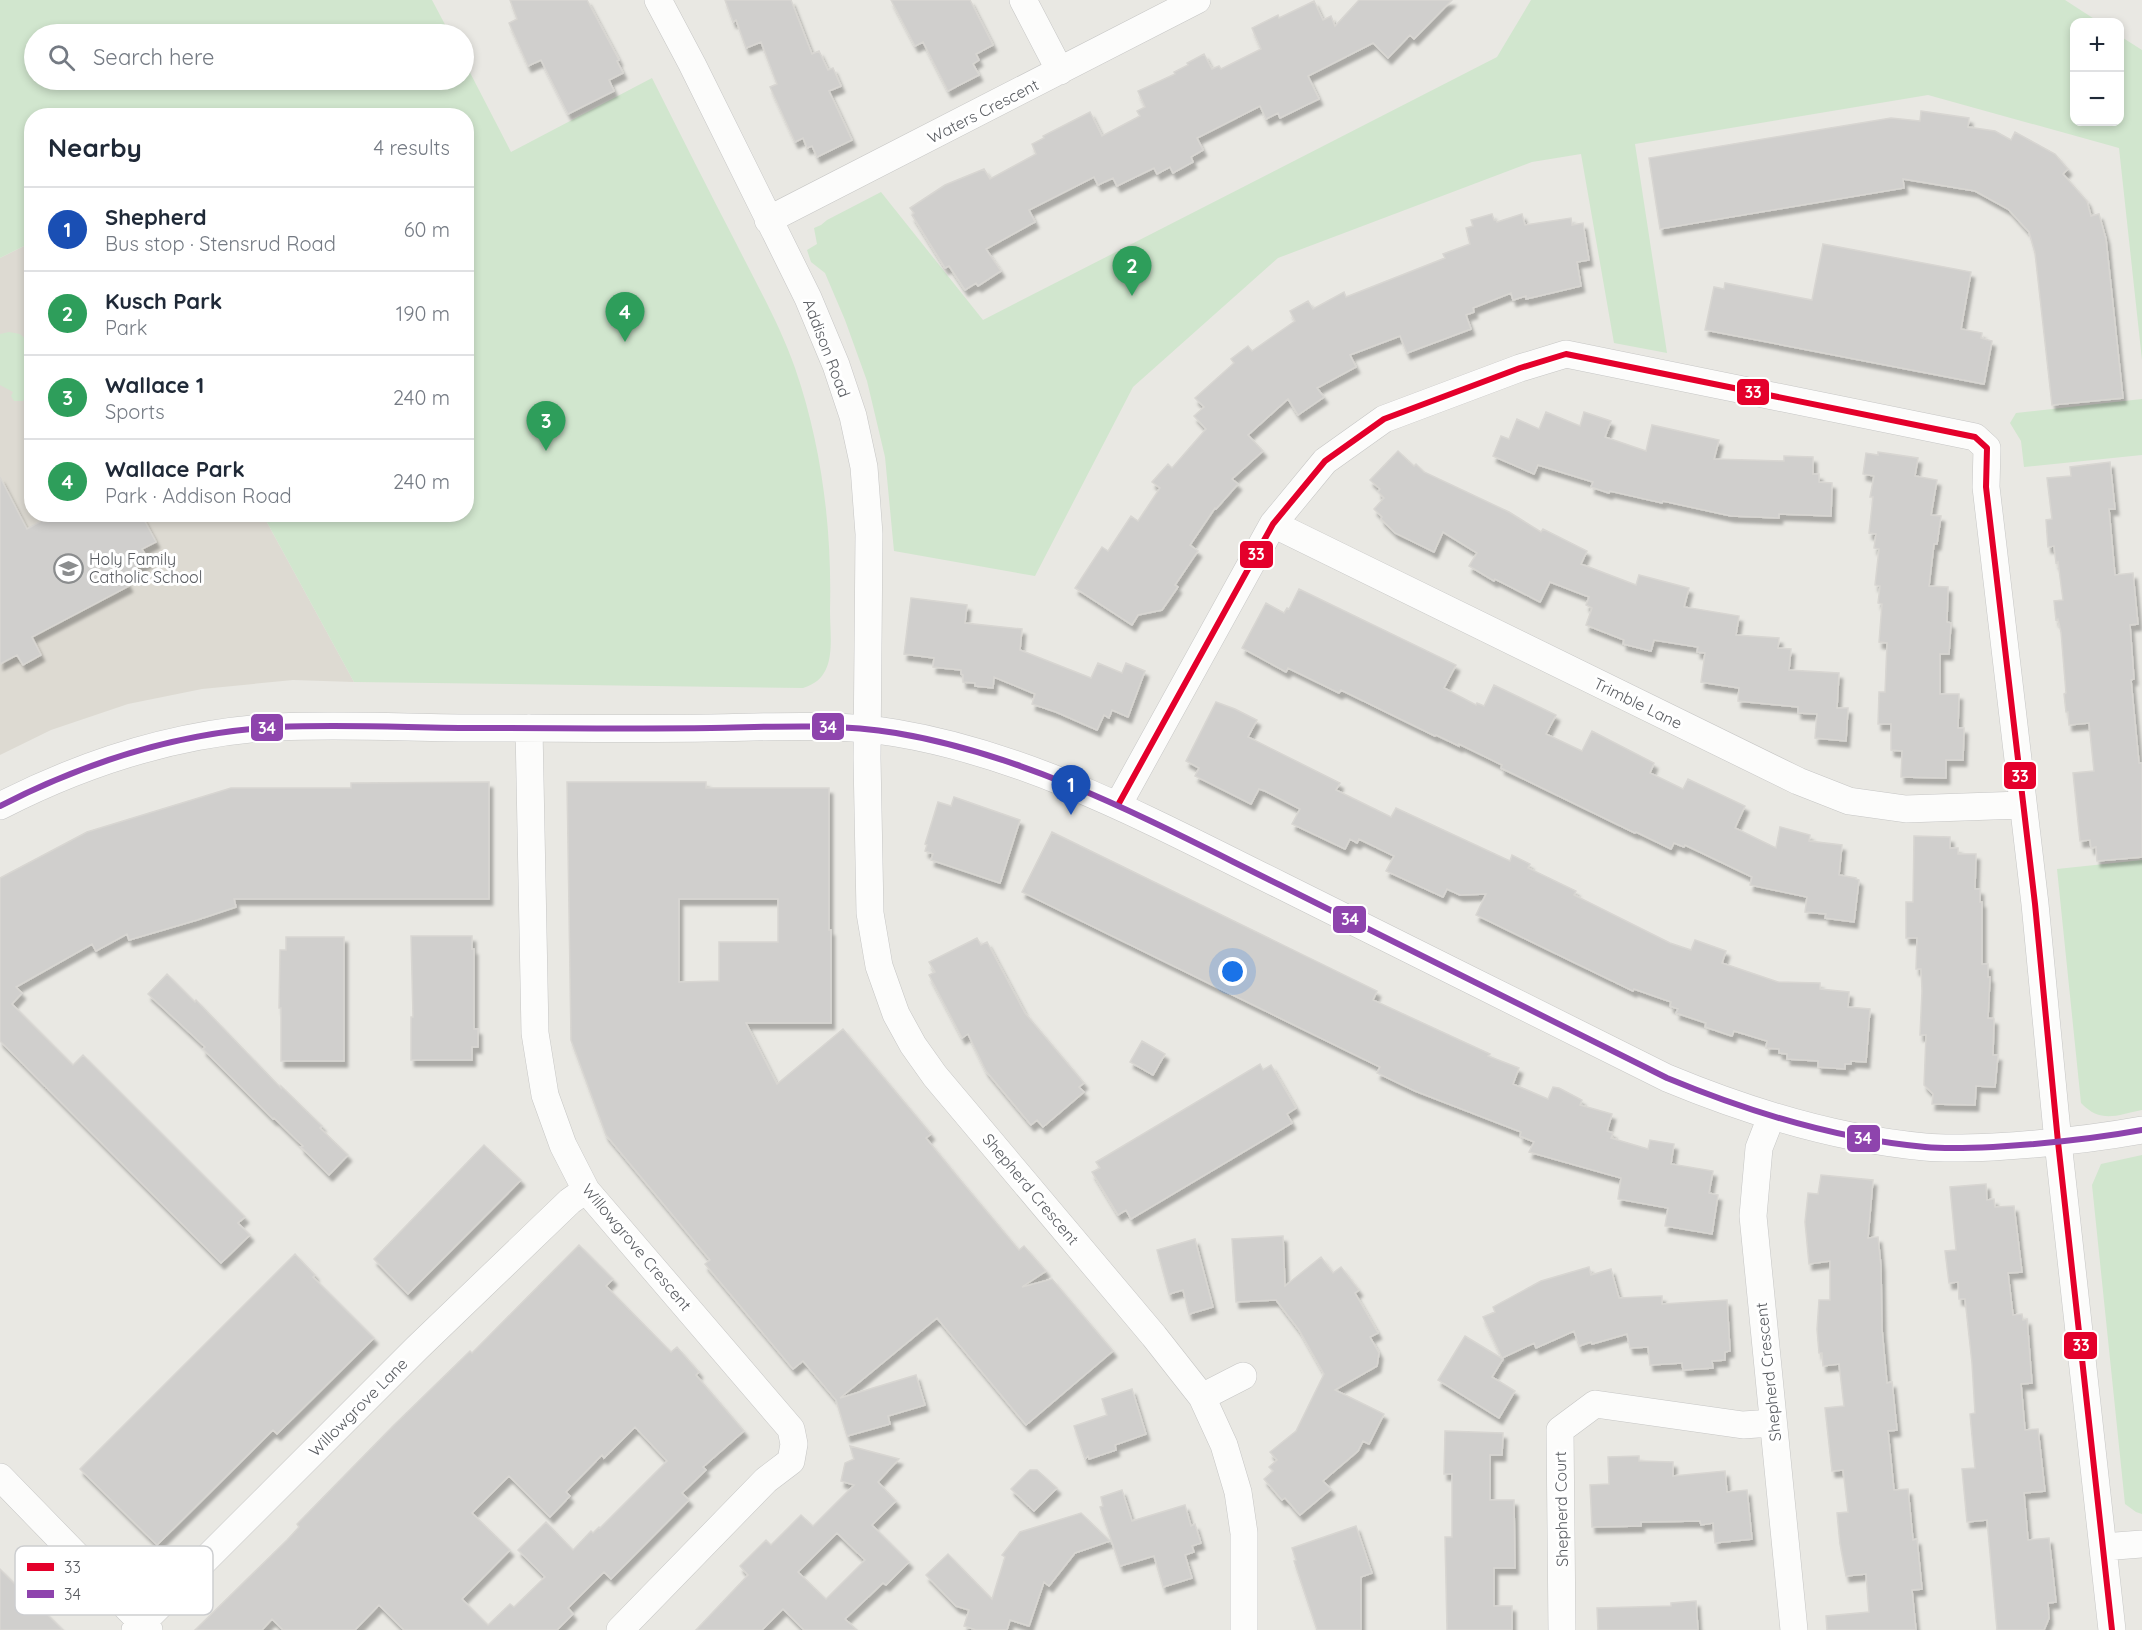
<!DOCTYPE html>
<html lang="en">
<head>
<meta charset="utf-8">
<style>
	body { margin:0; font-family:Quicksand,sans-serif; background:#f2f2f3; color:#1f2937 }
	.controls { position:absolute; right:18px; top:18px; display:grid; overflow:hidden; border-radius:12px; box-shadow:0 3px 9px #0003 }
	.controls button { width:54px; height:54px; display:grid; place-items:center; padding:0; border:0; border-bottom:2px solid #e0e1e3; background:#fff; color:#1f2937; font:30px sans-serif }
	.you { position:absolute; left:1233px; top:972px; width:21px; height:21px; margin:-15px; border:4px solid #fff; border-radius:50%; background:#1a73e8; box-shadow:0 0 0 9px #1a73e833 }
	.badge { display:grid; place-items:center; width:39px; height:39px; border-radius:50%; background:#b45309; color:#fff; font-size:20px; font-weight:700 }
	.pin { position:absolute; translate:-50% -50px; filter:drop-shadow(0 2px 3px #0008) }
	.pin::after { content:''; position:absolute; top:32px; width:21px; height:18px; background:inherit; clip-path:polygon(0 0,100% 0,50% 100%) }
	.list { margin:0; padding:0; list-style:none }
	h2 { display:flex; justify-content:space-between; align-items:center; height:78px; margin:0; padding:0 24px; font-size:26px }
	h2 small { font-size:20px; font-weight:400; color:#747a83 }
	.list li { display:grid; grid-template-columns:39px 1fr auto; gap:18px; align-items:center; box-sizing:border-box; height:84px; padding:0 24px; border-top:2px solid #e0e1e3 }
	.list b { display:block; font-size:22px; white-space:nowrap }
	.list p { margin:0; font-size:20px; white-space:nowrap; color:#747a83 }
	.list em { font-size:20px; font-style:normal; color:#747a83 }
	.icon { flex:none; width:33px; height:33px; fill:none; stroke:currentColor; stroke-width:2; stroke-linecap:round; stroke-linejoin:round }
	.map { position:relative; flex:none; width:2142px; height:1630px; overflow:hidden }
	.search { position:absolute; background:#fff; box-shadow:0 3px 9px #0003; left:24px; top:24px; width:450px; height:66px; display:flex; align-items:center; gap:15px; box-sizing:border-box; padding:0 21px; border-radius:33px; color:#747a83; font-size:22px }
	.panel { position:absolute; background:#fff; box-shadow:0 3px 9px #0003; left:24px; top:108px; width:450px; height:414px; border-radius:24px }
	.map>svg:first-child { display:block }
</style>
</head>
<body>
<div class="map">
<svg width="2142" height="1630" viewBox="0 0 2142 1630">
	<defs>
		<filter id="shadow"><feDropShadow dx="3.5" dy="6" stdDeviation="1.5" flood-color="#0004"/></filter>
	</defs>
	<rect width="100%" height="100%" fill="#e9e8e3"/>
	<!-- education -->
	<path fill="#dddad2" d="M28,244L32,245V514L263,515L354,682L293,680L202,689L128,704L51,730L0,755V258Z"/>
	<!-- green -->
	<path fill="#d1e6ce" d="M0,0H432L450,34H34V80H464V61L511,152L652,78C680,134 708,189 737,245C757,285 780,325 795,368C822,446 832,529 830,611C830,641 838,678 803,688L354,682L263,515L466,514V116H32L31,245L28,244L0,258Z
		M1531,0H2065L2099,22H2074V122H2120V36L2142,50V360L2119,148L1928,95L1635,144L1667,353L1614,343L1581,154L1532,162L1278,258L1133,387L1035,576L894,551L885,457L867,381L845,320L825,273L811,262L807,250L817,244L814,228L821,225L827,220L881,192L983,320L1497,57Z
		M9,332L20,334L31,344V399L25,397L23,401H14L11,396L13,392L0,385V334Z
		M2142,399V455L2024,467L2021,441L2010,423L2016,413Z
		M2142,860V1110C2117,1115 2101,1124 2081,1103L2057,869Z
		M2142,1155V1514L2136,1512L2125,1504L2092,1185L2101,1164Z"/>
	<!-- building -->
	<path fill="#d0cfcd" stroke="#d8d6d2" stroke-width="1.5" fill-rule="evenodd" filter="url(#shadow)" d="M510,0H587L619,60L617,61L623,73L609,80L614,91L568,114L541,60L528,66L509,23L517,19Z
		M725,0H791L812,54L819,51L828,70L833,68L841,86L829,91L852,140L817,157L812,146L807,148L803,138L795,142L770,87L777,84L761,42L746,48L736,20L733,22Z
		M891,0H970L993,45L976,54L979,60L973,64L979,75L948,91L923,42L915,46Z
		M1359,0H1452L1414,39L1410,35L1388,58L1373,43L1308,76L1319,99L1280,118L1278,113L1266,119L1260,106L1197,138L1203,150L1191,157L1193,162L1173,173L1170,167L1157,174L1154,168L1117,186L1113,178L1098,185L1094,177L1029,210L1035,222L986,249L1001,271L978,286L976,283L965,290L949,266L945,268L912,215L914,213L910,208L945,185L984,169L990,179L1036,154L1032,144L1044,138L1043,136L1090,112L1102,136L1140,116L1137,111L1145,107L1138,91L1175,74L1174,72L1188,65L1187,63L1204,54L1212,69L1219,66L1221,69L1261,49L1252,28L1278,15L1279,18L1314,1L1323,20L1331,16L1335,26Z
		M1921,111L1969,118L1968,127L1995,131L2011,140L2015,132L2055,154L2068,169L2063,174L2087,201L2091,216L2099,214L2106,239L2123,398L2052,405L2035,253L2029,232L2008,209L1975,191L1903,179L1904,188L1660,229L1649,158L1891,118L1920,121Z
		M1492,214L1494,220H1496L1497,222L1522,214L1525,225L1571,218L1572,225L1583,223L1589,260L1577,262L1581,286L1526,299V296L1513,300L1511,293L1473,308L1474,312L1466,315L1471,329L1407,353L1400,336L1350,355L1356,367L1317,388L1324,397L1298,415L1288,399L1248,435L1263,451L1232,479L1238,484L1216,509L1215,508L1190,545L1198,551L1175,585L1178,587L1162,610L1138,615L1132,625L1075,588L1102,547L1108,551L1131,516L1138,521L1160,488L1152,482L1168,464L1172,468L1206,429L1194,416L1204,407L1195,398L1234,363L1231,359L1248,346L1252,351L1295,321L1290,311L1308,301L1313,309L1344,292L1346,297L1445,258L1443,254L1470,244L1466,228L1473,226L1471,220Z
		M1823,244L1971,272L1961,329L1982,333L1981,338L1992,341L1984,384L1705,330L1714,287L1724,289L1725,283L1812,300Z
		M1546,412L1580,426L1584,412L1611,421L1605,437L1646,451L1652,425L1719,440L1714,459L1784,461V456L1813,457V474H1819V482L1832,483L1831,516L1779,514V518L1731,516L1663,501L1662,503L1610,491L1609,493L1591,487L1593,482L1538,465L1534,474L1493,456L1501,436L1509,439L1517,419L1539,429Z
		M1398,451L1414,466L1416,464L1424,472L1509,512L1541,532L1543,529L1587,551L1581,564L1636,585L1639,575L1689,588L1684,607L1739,616L1736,635L1779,638L1778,648L1791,649L1789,670L1839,673L1837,708H1848L1846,741L1815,738L1817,714L1798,713V707L1738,701L1739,688L1701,682L1705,653L1697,652L1698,647L1654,640L1651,651L1623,644L1624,640L1586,625L1592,608L1586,605L1589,597L1550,582L1540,602L1495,579L1494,581L1469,566L1477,553L1443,532L1434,552L1395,533L1381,519L1382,517L1374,509L1384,498L1378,492L1380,489L1370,480Z
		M1878,452L1918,458L1915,476L1937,480L1931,515L1941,516L1937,544H1934L1929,586L1948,587L1947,622L1951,623L1949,654H1940V694H1959L1958,728H1964L1963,760H1946V778L1901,777L1902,751L1891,750V724H1878L1879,692H1885L1887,643L1879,642L1882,604L1878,603L1880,586L1875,585L1879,549L1874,548L1876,534L1869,533L1873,497H1870L1874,476L1863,474L1866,453L1878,455Z
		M2110,462L2115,509H2109L2115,575L2133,573L2138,624L2130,625L2134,679L2131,680L2139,763H2142V857L2097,861L2096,847L2091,848L2090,840L2080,841L2073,773L2094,771L2089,723L2069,725L2068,712H2066L2064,694L2066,693L2061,632L2058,619L2056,620L2054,601L2063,600L2058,562L2056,563L2054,546L2048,547L2046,520L2052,519L2047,478L2071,476L2070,467Z
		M0,477L27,529L54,514H141L156,542L142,549L149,561L123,575L129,586L32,637L41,655L23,665L17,655L0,664Z
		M1299,589L1456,665L1444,688L1476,705L1477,703L1484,706L1494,685L1556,715L1546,734L1582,751L1592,731L1654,763L1650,773L1683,789L1688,779L1745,806L1735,828L1776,848L1780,827L1810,835L1809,841L1842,845L1839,875L1856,878V879L1859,880L1854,922L1825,918L1826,914L1805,912L1807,897L1750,885L1752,877L1685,845L1684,847L1674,843L1671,849L1636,832L1635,833L1501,768L1502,765L1459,744V746L1436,735L1435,736L1341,690L1339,693L1288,668L1286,672L1242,648L1266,603L1284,613L1287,608L1289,609Z
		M911,598L967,605L965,623L1022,629L1020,650L1091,678L1098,663L1122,673L1126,663L1145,671L1128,717L1112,710L1109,718L1104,715L1097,730L1056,712L1032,704L1035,694L994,677L993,688L975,686V683L963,682V675L961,674V670L933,667L934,658L904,654Z
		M1216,702L1235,709L1257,720L1248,737L1340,783L1336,790L1391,817L1396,808L1510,861L1512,855L1530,864L1528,868L1576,891L1574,895L1670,943L1691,950L1695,940L1726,951L1722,963L1778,982L1820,983V989L1849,992L1848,1007L1870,1009L1866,1062L1851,1061V1064H1845V1069L1818,1067V1061L1787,1059V1054L1779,1053V1049L1766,1048L1767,1041L1734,1031L1732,1036L1705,1027L1706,1023L1676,1013L1678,1009L1670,1006L1671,1002L1634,989L1633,991L1476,915L1486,894L1460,895L1447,889L1443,897L1386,871L1394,856L1359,839L1357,843L1350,839L1345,849L1292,824L1300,809L1265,791L1259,789L1251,804L1195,776L1199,768L1186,761Z
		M489,782V899H234L236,907L197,920L129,940L127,934L96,951L92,944L16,987L22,993L12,1004L73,1065L83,1055L245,1217L238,1223L250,1235L221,1263L0,1041V878L87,832L231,788H351V783Z
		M567,782H706V788H829V930H831V1023H746L777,1084L843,1029L931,1134L926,1138L957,1176L1019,1250L1024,1246L1046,1271L1022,1287L1052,1279L1113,1351L1026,1425L937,1318L840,1398L916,1375L925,1405L888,1416L890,1424L847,1436L836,1400L803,1361L793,1369L705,1264L710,1260L606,1135L571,1040ZM679,899H778V942H719V981L679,982Z
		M954,797L1020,820L1000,883L931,860L933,854L925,851L927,845L925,844L938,802L951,806Z
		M1052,832L1377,991L1373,1000L1490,1054L1488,1056L1519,1068L1513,1084L1548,1099L1553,1087L1559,1088L1582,1100L1580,1105L1612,1114L1607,1131L1613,1133L1611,1138L1648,1149L1650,1140L1674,1144L1671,1164L1713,1171L1709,1193L1718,1195L1712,1234L1665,1226L1668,1208L1618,1199L1621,1178L1529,1152L1534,1142L1520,1136L1521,1132L1415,1091L1377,1073L1380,1067L1022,892Z
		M1914,836L1950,837V848H1958V854H1976L1975,889H1980V902H1982V964H1988V977H1990L1988,1018L1994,1019L1993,1055H1998L1995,1087L1976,1086L1975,1105L1932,1104L1933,1094L1924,1085L1926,1035H1920L1922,991L1921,969H1916L1917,938H1906V902H1913Z
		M411,936H472V949H474V1029H478V1047H472V1060H411V1017H413Z
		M286,937H344V1061H281V1008H279L280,950H286Z
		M977,938L981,945L987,942L1025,1013L1084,1083L1079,1087L1084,1092L1043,1127L1037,1120L1031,1125L986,1071L968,1034L962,1038L929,975L935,972L929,962Z
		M167,974L195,1002L196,1000L281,1088V1086L322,1126L320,1128L348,1155L329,1175L301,1147L303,1146L274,1118L273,1119L203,1049L205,1047L148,994Z
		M1142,1041L1165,1054L1153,1075L1130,1062Z
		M1260,1064L1263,1070L1271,1065L1296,1108L1287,1114L1292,1123L1131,1219L1126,1210L1118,1215L1092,1172L1100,1168L1096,1162Z
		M484,1145L521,1180L408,1294L374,1259Z
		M1821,1175L1873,1180L1868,1238L1878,1237L1881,1266L1882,1329L1887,1383L1892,1382L1897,1430L1888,1431L1894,1490L1908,1489L1913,1540L1917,1539L1922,1589L1912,1590L1916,1630H1827L1826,1616L1869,1612L1866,1574L1846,1576L1840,1544L1837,1513L1848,1512L1843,1470L1832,1471L1825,1408L1844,1406L1839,1364L1823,1366L1822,1353H1819L1817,1329L1819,1300H1830V1261L1809,1264L1805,1222L1808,1193L1818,1194Z
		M1986,1184L1987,1200L1994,1199L1995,1207L2014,1206L2022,1272L2008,1273L2013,1315L2022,1314L2023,1320L2027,1319L2032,1383L2021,1384L2025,1430L2038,1429L2045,1491L2024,1493L2028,1540L2049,1538L2056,1602L2048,1603L2049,1618L2044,1630H1997L1987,1520L1967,1522L1962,1469L1975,1468L1970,1414L1975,1413L1972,1363L1965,1299H1959L1958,1282L1949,1283L1945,1251L1956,1250L1950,1187Z
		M1283,1236L1285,1286L1321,1257L1333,1273L1341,1267L1359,1290L1355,1293L1378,1333L1370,1337L1379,1353L1377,1366L1335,1390L1384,1414L1369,1444L1363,1441L1358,1451L1323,1481L1331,1489L1300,1515L1285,1498L1282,1500L1264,1479L1273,1471L1269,1467L1277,1460L1270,1452L1296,1431L1324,1374L1299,1330L1276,1300L1236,1302L1232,1239Z
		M1195,1239L1213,1307L1189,1314L1183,1290L1169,1294L1157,1250Z
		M579,1245L613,1279L606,1286L671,1352L677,1347L699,1372L696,1375L744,1431L703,1467L706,1470L682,1493L689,1500L611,1579L604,1572L568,1608L573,1614L557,1630H404L379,1605L355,1630H283L272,1619L262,1630H195L287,1540L299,1527L297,1524L393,1426L470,1351L472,1353ZM635,1427L667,1461L600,1528L599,1527L593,1533L591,1531L573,1550L546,1522L518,1550L545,1577L514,1607L510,1604L488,1625L462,1599L510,1550L472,1513L509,1476L550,1517L570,1496L566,1492L602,1455L604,1458Z
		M295,1254L315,1275L313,1277L374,1338L277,1434L273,1430L157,1545L80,1469Z
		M1589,1267L1591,1275L1611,1269L1619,1298L1662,1296V1304L1727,1300L1730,1351L1725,1352V1360L1712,1361L1713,1368L1683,1370L1682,1363L1650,1365L1648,1347L1630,1348L1627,1334L1592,1344L1591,1342L1579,1346L1574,1331L1536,1348L1534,1343L1502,1358L1483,1317L1495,1312L1493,1307L1541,1281Z
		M1465,1336L1503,1359L1492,1377L1515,1391L1499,1418L1438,1380Z
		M1132,1389L1146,1434L1115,1445L1116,1450L1089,1459L1088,1456L1085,1459L1074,1426L1107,1415L1102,1399Z
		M1445,1431L1503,1433L1502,1455H1490V1500H1514L1515,1568H1494V1606H1512V1630H1447L1445,1537H1452V1474H1444Z
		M850,1446L899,1459L878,1482L896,1501L872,1525L909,1562L886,1585L883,1583L845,1619L857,1630H804L783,1609L762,1630H696L748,1575L740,1566L766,1540L771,1545L801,1515L813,1526L854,1485L841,1481L845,1463L854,1459ZM837,1533L865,1560L826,1599L798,1572Z
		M1639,1456V1461L1673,1462V1476L1725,1471L1727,1492L1747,1490L1752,1539L1715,1543L1713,1523L1701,1525L1700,1521L1641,1522V1526L1592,1527L1590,1485L1609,1484L1608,1457Z
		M1030,1470H1037L1057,1488L1034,1511L1011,1489Z
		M1122,1490L1132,1521L1185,1505L1191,1526L1195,1524L1201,1543L1192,1546L1194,1552L1185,1555L1192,1578L1163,1587L1154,1556L1120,1566L1100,1507L1103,1506L1101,1497Z
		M1081,1513L1110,1541L1075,1553L1049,1586L1044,1582L1029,1626L1010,1620L1007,1630H976L964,1626L969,1610L956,1606L926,1575L948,1554L992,1599L1005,1557L1002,1555L1020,1532Z
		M1356,1526L1372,1573L1361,1577V1630H1317L1294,1561L1296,1560L1292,1548Z
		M0,1569L30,1599L31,1598L63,1630H0Z
		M1696,1601L1698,1630H1598L1597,1608L1671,1606V1603Z"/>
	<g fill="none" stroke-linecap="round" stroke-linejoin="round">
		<defs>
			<path id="minor" d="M658,0L692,64L808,298L836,365L853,416L864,467L869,534L867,758L870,913L879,966L896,1014L913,1045L935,1076L1154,1336L1202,1397L1224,1445L1238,1492L1244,1533V1630
				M1023,0L1060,71
				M768,220L1197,0
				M1273,524L1798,781L1849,801L1906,809L2022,805
				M529,728L535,1033L545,1095L563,1145L586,1190L791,1429L794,1444L791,1461L766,1480L620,1630
				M1118,805L1273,524L1325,461L1384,419L1520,368L1566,354L1975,437L1987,448L1986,487L2035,904L2058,1142L2112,1630
				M0,806C86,762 181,732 278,727C346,724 414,728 481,728C558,728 634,729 711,728C773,727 834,723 896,733C1033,756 1156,824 1280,885C1409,949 1538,1014 1667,1078C1749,1112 1836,1139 1925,1147C1947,1149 1971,1148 1993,1147C2043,1144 2093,1139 2142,1130
				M1771,1117L1759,1148L1753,1216L1794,1630
				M1202,1397L1243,1376
				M0,1477L149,1630
				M2103,1547L2142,1544
				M135,1630L417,1348L570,1201L586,1190
				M1562,1630L1560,1430L1595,1404L1743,1425L1772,1423"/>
		</defs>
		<!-- minor casing -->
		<use href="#minor" stroke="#c6c6c5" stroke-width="28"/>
		<!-- minor -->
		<use href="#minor" stroke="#fcfcfb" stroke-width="27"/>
		<defs>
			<path id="bus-1" d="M1118,805L1273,524L1325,461L1384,419L1520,368L1566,354L1975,437L1987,448L1986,487L2035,904L2058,1142L2112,1630"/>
			<path id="bus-2" d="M0,806C86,762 181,732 278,727C346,724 414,728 481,728C558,728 634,729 711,728C773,727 834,723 896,733C1033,756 1156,824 1280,885C1409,949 1538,1014 1667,1078C1749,1112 1836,1139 1925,1147C1947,1149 1971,1148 1993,1147C2043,1144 2093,1139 2142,1130"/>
		</defs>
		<!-- bus-1 casing -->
		<use href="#bus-1" stroke="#fff" stroke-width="10"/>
		<!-- bus-2 casing -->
		<use href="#bus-2" stroke="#fff" stroke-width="10"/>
		<!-- bus-1 -->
		<use href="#bus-1" stroke="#e4002b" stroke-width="6"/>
		<!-- bus-2 -->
		<use href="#bus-2" stroke="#8e44ad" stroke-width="6"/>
	</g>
	<!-- icons -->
	<defs>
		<symbol id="school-ring" viewBox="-11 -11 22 22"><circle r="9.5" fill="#fff" stroke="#8b8d8e" stroke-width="1.5"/><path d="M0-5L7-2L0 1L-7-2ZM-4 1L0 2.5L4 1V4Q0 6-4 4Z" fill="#8b8d8e"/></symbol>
	</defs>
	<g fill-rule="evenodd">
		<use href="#school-ring" x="52" y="552" width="33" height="33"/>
	</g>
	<g text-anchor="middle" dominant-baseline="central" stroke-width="6" stroke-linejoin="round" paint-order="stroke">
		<!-- street labels -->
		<g font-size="16" fill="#595c61" stroke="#fff">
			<text transform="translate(983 111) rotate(-27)">Waters Crescent</text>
			<text transform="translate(827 348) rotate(69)">Addison Road</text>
			<text transform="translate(1638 703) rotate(26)">Trimble Lane</text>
			<text transform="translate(1031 1189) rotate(50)">Shepherd Crescent</text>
			<text transform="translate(637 1247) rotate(50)">Willowgrove Crescent</text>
			<text transform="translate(1768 1372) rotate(-96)">Shepherd Crescent</text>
			<text transform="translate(358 1407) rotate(-45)">Willowgrove Lane</text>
			<text transform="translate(1561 1509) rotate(-91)">Shepherd Court</text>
		</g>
		<!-- poi labels -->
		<g font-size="16" fill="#595c61" stroke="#fff" text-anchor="start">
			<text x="89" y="559">Holy Family<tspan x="89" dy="18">Catholic School</tspan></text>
		</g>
	</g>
	<!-- legend -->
	<rect x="15" y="1546" width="198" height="69" rx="9" fill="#fff" stroke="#cdced0" stroke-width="1.5"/>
	<rect x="27" y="1563" width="27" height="8" fill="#e4002b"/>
	<rect x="27" y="1590" width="27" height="8" fill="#8e44ad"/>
	<g font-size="16" fill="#595c61">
		<text x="64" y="1573">33</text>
		<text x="64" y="1600">34</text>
	</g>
	<g stroke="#fff" stroke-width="2">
		<rect x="1736" y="378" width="34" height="28" rx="6" fill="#e4002b"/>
		<rect x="1239" y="540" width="35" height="29" rx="6" fill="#e4002b"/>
		<rect x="811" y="712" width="34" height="29" rx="6" fill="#8e44ad"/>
		<rect x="250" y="713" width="34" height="29" rx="6" fill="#8e44ad"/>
		<rect x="2003" y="761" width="34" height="29" rx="6" fill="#e4002b"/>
		<rect x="1332" y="905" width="35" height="29" rx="6" fill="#8e44ad"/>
		<rect x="1846" y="1124" width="35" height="29" rx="6" fill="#8e44ad"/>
		<rect x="2063" y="1331" width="35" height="29" rx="6" fill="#e4002b"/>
	</g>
	<g font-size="16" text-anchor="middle" font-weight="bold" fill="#fff">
		<text x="1753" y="398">33</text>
		<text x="1256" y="560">33</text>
		<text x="828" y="733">34</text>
		<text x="267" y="734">34</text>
		<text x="2020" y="782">33</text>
		<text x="1350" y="925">34</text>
		<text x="1863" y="1144">34</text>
		<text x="2081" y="1351">33</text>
	</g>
</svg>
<div class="controls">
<button>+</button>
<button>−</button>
</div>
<div class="you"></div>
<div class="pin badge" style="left:1071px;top:815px;background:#1a4fb4">1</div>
<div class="pin badge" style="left:1132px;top:296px;background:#2e9e5b">2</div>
<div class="pin badge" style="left:546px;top:451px;background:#2e9e5b">3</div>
<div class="pin badge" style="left:625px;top:342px;background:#2e9e5b">4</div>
<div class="search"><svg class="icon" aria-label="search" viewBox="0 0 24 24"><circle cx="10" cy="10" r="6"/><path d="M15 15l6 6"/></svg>Search here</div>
<section class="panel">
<h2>Nearby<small>4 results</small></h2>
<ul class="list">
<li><span class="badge" style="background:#1a4fb4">1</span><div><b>Shepherd</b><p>Bus stop · Stensrud Road</p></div><em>60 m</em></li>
<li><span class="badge" style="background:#2e9e5b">2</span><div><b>Kusch Park</b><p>Park</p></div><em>190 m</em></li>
<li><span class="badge" style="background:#2e9e5b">3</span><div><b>Wallace 1</b><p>Sports</p></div><em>240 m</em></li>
<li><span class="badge" style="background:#2e9e5b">4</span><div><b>Wallace Park</b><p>Park · Addison Road</p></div><em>240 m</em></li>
</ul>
</section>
</div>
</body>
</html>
